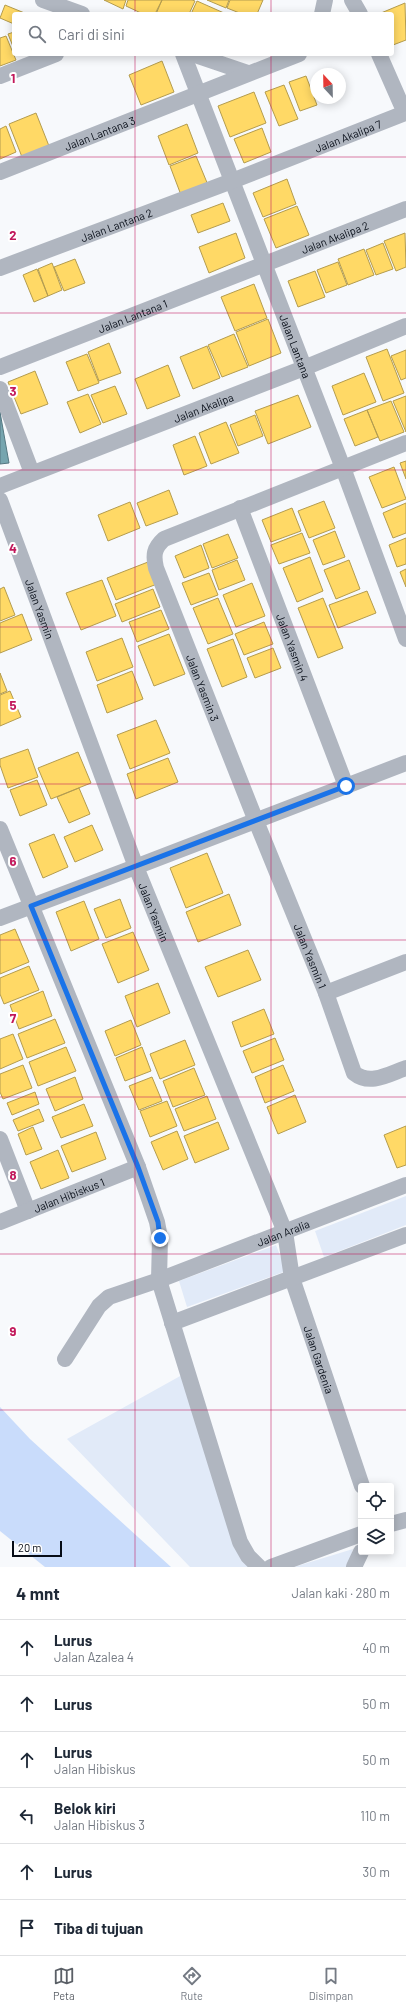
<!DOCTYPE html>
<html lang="id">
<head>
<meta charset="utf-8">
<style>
	body { margin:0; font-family:Barlow,sans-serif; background:#f2f2f3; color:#1f2937 }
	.controls { position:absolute; right:12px; bottom:12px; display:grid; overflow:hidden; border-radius:4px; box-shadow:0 2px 10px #0003 }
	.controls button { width:36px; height:36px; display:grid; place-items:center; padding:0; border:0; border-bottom:1px solid #e0e1e3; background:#fff; color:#1f2937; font:20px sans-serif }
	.compass { position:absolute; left:310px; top:68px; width:36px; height:36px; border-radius:50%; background:#fff; box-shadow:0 2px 10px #0003; rotate:338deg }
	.scale { position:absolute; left:12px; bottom:10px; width:50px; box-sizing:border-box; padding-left:4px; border:2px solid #060c16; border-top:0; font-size:11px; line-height:14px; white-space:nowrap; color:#060c16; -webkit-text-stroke:3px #fff; paint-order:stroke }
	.stop { position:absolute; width:12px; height:12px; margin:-9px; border:3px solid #1a73e8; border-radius:50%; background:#fff }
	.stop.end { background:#1a73e8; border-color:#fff; box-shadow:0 1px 4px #0008 }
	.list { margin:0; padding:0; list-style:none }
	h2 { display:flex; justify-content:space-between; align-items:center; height:52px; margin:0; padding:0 16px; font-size:17px }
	h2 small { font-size:13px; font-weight:400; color:#747a83 }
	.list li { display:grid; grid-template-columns:26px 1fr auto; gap:12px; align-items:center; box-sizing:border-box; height:56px; padding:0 16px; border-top:1px solid #e0e1e3 }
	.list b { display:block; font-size:15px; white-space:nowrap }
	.list p { margin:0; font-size:13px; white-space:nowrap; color:#747a83 }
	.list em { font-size:13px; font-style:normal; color:#747a83 }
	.icon { flex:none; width:22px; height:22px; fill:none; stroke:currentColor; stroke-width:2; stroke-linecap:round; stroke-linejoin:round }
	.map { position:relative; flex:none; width:406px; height:1567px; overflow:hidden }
	.search { position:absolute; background:#fff; box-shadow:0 2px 10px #0003; left:12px; right:12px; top:12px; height:44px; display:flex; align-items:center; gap:10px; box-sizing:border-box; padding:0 14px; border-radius:4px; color:#747a83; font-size:15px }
	.sheet { height:388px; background:#fff }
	nav { display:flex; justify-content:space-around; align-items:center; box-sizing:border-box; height:56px; border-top:1px solid #e0e1e3; background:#fff; font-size:11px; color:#747a83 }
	nav a { display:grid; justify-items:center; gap:2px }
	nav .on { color:#5a5f66 }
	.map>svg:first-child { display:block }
</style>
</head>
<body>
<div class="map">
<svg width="406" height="1567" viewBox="0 0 406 1567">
	<rect width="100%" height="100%" fill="#f7f9fc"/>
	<!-- green -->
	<path fill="#e1eaf8" d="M406,1196V1225L324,1257L315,1231Z
		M276,1245L286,1271L187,1307L179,1281Z
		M182,1375L251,1567H190L67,1439Z
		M353,1549L348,1567H294Z"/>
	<!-- water -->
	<path fill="#c9dcfb" d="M0,1407L30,1439L171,1567H45L0,1531Z"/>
	<!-- homes -->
	<path fill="#ffd966" stroke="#b49c4e" d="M104,0H126L123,9Z
		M128,0H162L155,14H143L126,6Z
		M162,0H192L195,1L189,14H156Z
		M207,0H229L226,8Z
		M230,0H263L257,14H242L227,8Z
		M197,1L224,13V14H191Z
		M405,3L406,40L393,45L392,14L381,13Z
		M5,5L27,14H14V24L0,18Z
		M14,32V49L8,34Z
		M6,36L16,60L0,66V38Z
		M162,61L174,92L141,105L129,75Z
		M306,76L317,105L300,111L289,82Z
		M284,85L298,119L279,126L265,92Z
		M254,92L266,123L230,137L218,106Z
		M36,113L49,146L22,157L9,124Z
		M187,124L198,153L169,165L158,136Z
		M6,126L16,152L0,159V129Z
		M262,128L271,152L244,163L234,139Z
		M196,156L208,185L181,195L170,166Z
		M287,179L296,204L263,217L253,193Z
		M223,203L230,221L198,233L191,215Z
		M297,206L309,235L276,248L264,219Z
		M236,233L245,258L209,273L199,247Z
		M405,233L406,267L396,271L384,241Z
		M383,243L393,269L376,275L366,250Z
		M364,249L374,275L348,285L338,259Z
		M75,259L85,283L64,291L54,267Z
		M338,262L347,285L326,293L317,270Z
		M52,263L62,290L48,296L38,269Z
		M37,269L48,296L34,302L23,275Z
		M315,271L325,297L298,307L288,281Z
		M254,284L267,318L235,331L221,297Z
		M268,319L281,353L249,366L236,332Z
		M234,334L248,367L222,377L208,345Z
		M109,343L121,373L99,381L88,352Z
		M207,346L220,378L193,389L180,357Z
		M387,349L404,393L383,401L366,357Z
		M406,350V378L401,380L391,356Z
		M87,354L99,383L78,391L66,362Z
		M168,365L180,396L147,409L135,379Z
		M35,371L48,404L21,414L8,382Z
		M364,373L376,402L343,415L332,386Z
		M115,386L127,414L103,423L91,395Z
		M88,394L101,424L80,433L67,402Z
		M298,395L311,427L268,444L255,411Z
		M406,396V432L393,401Z
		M391,401L404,432L380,441L367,410Z
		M367,410L378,437L355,446L344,419Z
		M255,415L263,436L238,446L230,425Z
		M226,422L239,453L211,464L199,433Z
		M195,436L207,466L184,475L173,445Z
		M406,461V479L400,463Z
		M394,467L406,499L382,508L369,477Z
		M169,490L178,514L146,526L137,503Z
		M324,501L335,528L309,538L298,511Z
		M130,502L140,528L108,541L98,515Z
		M406,503V533L393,538L383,513Z
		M292,508L301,531L271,542L262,520Z
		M335,531L345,557L323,565L313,540Z
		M302,533L310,553L279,564L271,545Z
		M228,534L238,558L212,568L203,544Z
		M406,538V564L397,567L389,545Z
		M201,545L209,568L184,578L175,556Z
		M310,557L323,591L297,602L283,568Z
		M237,560L245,580L219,590L212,570Z
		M349,560L360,589L336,599L324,570Z
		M148,562L157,584L116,600L107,578Z
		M406,569V587L400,572Z
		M209,573L218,595L191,605L182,583Z
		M102,580L116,616L81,630L66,593Z
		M252,583L265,616L236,627L223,595Z
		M4,587L15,615L0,621V589Z
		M153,589L160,607L122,622L115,604Z
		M367,591L376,613L338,628L329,605Z
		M218,598L233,634L208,644L193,608Z
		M323,598L343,648L318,658L298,608Z
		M161,610L169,629L137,642L129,622Z
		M22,614L32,640L0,653V623Z
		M264,622L273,644L244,655L235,634Z
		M169,634L185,674L154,686L138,646Z
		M122,638L133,667L97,681L86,652Z
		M233,639L247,677L222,687L207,649Z
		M273,648L281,668L255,678L247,658Z
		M132,671L143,699L107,713L97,685Z
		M0,673L7,691L0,694Z
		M10,691L21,717L0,726V695Z
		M156,720L170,753L130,769L117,735Z
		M28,749L38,777L8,788L0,765V759Z
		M78,752L91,783L51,799L38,768Z
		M168,758L178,782L136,799L127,774Z
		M37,780L47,805L20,816L10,790Z
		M79,788L90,814L69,823L57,797Z
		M92,825L103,850L75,862L64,837Z
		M54,834L68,867L43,878L29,844Z
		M207,853L223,893L186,908L170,868Z
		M229,894L241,925L198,942L186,912Z
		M120,899L131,928L106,938L94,909Z
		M84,901L99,939L71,951L56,912Z
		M15,929L29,962L0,974V935Z
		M133,932L149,970L118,983L102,944Z
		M248,950L261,980L218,997L205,967Z
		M29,966L39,990L4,1004L0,994V978Z
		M158,983L170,1013L137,1027L125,996Z
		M43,991L52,1016L19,1029L10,1005Z
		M264,1009L274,1034L241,1047L232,1022Z
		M55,1019L65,1043L27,1058L18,1034Z
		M131,1020L141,1045L115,1056L105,1031Z
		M13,1034L23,1059L0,1069V1039Z
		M275,1038L284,1060L252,1073L243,1051Z
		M185,1040L195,1065L160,1079L150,1054Z
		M66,1047L76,1071L38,1086L29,1062Z
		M142,1047L151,1071L125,1081L116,1058Z
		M23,1065L32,1088L3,1099L0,1092V1074Z
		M283,1065L294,1091L265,1103L255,1077Z
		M194,1068L205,1095L173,1107L163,1081Z
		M75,1077L83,1099L55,1111L46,1089Z
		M152,1077L162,1101L139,1110L129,1086Z
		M35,1092L39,1104L12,1115L7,1103Z
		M295,1095L306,1122L278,1134L267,1107Z
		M207,1096L216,1119L184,1131L175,1109Z
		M167,1101L177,1126L150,1137L140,1111Z
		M84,1104L93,1126L61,1138L52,1117Z
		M39,1109L44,1121L18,1131L13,1120Z
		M218,1122L229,1149L195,1163L184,1136Z
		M406,1126V1165L397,1168L384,1135Z
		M33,1127L42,1149L26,1155L18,1134Z
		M177,1131L188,1159L163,1170L151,1142Z
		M96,1132L106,1159L72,1172L61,1146Z
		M58,1150L69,1178L41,1189L30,1162Z"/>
	<!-- public -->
	<path fill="#76a5af" stroke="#547781" d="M0,412L9,463L0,464Z"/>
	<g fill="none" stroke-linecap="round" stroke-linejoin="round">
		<!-- minor -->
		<g stroke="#b0b6c0" stroke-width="16">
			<path d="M43,0L82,14"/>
			<path d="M352,0L360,14"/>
			<path d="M322,14L325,0"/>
			<path id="s1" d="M183,54L343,468L406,639"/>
			<path d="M192,54L248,73"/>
			<path d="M0,76L56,54"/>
			<path id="s2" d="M0,172L299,54"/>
			<path id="s3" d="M0,268L232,181L405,113L379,54"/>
			<path id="s4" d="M0,367L406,209"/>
			<path d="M0,389L32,473"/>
			<path id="s5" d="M406,443L164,539C154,548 153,555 156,568L256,821L326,993L354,1073C370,1086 389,1074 406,1068"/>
			<path id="s6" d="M0,486L304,368L406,326"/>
			<path id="s7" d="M0,500L136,867L285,1232L292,1278L362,1486"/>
			<path id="s8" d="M240,508L346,786"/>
			<path d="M0,829L138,1167L157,1222L160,1238L159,1280L240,1542L248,1556L259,1567"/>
			<path d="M0,918L130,869L406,763"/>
			<path d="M326,993L406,962"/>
			<path d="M0,1139L28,1211"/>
			<path id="s9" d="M0,1222L138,1167"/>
			<path d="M172,1323L406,1235"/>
			<path id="s10" d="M65,1359L99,1306L109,1297L159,1280L406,1185"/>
			<path d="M391,1524L406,1520"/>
			<path d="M271,1567L361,1534"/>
			<path d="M354,1567L361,1552"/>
		</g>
	</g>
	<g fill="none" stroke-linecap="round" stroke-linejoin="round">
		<!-- route -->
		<path stroke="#1a73e8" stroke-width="5" d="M160,1238L158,1222L138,1167L31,906L346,786"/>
	</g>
	<!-- grid -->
	<path fill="none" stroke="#c2185b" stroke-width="1" stroke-opacity="0.55" d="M135,0V14M271,0V14M135,54V1567M271,54V1567M0,157H406M0,313H406M0,470H406M0,627H406M0,784H406M0,940H406M0,1097H406M0,1254H406M0,1410H406"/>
	<g text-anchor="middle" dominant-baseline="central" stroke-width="4" stroke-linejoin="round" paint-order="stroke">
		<!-- street labels -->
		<g font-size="11" fill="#060c16" stroke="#fff">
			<text stroke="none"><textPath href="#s2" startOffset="107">Jalan Lantana 3</textPath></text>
			<text stroke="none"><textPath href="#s3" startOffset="372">Jalan Akalipa 7</textPath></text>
			<text stroke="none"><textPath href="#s3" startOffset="124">Jalan Lantana 2</textPath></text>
			<text stroke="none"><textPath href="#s4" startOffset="359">Jalan Akalipa 2</textPath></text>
			<text stroke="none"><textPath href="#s4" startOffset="142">Jalan Lantana 1</textPath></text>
			<text stroke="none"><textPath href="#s1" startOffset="313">Jalan Lantana</textPath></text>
			<text stroke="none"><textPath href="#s6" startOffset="218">Jalan Akalipa</textPath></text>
			<text stroke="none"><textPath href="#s7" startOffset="116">Jalan Yasmin</textPath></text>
			<text stroke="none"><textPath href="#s8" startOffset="149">Jalan Yasmin 4</textPath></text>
			<text stroke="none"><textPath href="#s5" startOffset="421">Jalan Yasmin 3</textPath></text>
			<text stroke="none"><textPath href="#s7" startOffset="440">Jalan Yasmin</textPath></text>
			<text stroke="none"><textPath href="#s5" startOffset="710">Jalan Yasmin 1</textPath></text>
			<text stroke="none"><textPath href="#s9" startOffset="74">Jalan Hibiskus 1</textPath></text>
			<text stroke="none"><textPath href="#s10" startOffset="262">Jalan Aralia</textPath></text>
			<text stroke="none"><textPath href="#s7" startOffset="918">Jalan Gardenia</textPath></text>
		</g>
	</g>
	<g font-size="13" text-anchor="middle" font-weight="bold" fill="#c2185b" stroke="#fff" stroke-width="4" stroke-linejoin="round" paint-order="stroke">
		<text x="13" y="83">1</text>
		<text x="13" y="240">2</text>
		<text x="13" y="396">3</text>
		<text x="13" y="553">4</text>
		<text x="13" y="710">5</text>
		<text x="13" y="866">6</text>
		<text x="13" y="1023">7</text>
		<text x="13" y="1180">8</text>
		<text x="13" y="1336">9</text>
	</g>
</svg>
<div class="controls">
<button><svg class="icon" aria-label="locate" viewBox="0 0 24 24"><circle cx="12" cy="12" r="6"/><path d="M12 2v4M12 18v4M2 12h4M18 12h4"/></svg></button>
<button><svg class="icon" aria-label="layers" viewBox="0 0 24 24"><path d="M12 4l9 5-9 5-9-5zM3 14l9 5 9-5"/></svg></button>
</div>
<svg class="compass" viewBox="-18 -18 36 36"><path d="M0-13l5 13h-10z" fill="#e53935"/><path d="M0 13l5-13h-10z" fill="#747a83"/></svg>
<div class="scale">20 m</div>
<div class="stop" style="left:346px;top:786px"></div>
<div class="stop end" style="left:160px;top:1238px"></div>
<div class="search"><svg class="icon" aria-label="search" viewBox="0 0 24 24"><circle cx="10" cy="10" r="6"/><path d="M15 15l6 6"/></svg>Cari di sini</div>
</div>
<section class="sheet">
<h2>4 mnt<small>Jalan kaki · 280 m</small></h2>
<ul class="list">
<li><svg class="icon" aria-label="ahead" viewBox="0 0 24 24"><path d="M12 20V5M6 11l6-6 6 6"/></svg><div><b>Lurus</b><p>Jalan Azalea 4</p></div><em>40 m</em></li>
<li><svg class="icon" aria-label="ahead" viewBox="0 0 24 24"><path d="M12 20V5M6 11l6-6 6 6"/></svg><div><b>Lurus</b></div><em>50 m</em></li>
<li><svg class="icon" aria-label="ahead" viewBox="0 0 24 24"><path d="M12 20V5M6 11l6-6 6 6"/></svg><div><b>Lurus</b><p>Jalan Hibiskus</p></div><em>50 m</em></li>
<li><svg class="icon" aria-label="left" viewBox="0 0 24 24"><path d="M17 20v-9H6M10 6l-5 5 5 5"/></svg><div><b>Belok kiri</b><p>Jalan Hibiskus 3</p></div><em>110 m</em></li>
<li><svg class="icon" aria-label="ahead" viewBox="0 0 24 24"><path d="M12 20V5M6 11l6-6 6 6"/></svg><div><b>Lurus</b></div><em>30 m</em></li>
<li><svg class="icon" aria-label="arrive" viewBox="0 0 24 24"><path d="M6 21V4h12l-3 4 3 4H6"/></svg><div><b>Tiba di tujuan</b></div></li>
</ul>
</section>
<nav>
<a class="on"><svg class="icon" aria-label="map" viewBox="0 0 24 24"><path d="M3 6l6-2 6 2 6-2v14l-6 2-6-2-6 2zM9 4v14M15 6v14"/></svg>Peta</a>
<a><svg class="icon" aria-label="directions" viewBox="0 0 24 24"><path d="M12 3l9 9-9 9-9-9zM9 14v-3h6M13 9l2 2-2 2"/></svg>Rute</a>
<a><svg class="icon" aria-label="saved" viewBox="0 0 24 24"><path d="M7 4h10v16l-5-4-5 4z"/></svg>Disimpan</a>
</nav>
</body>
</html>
